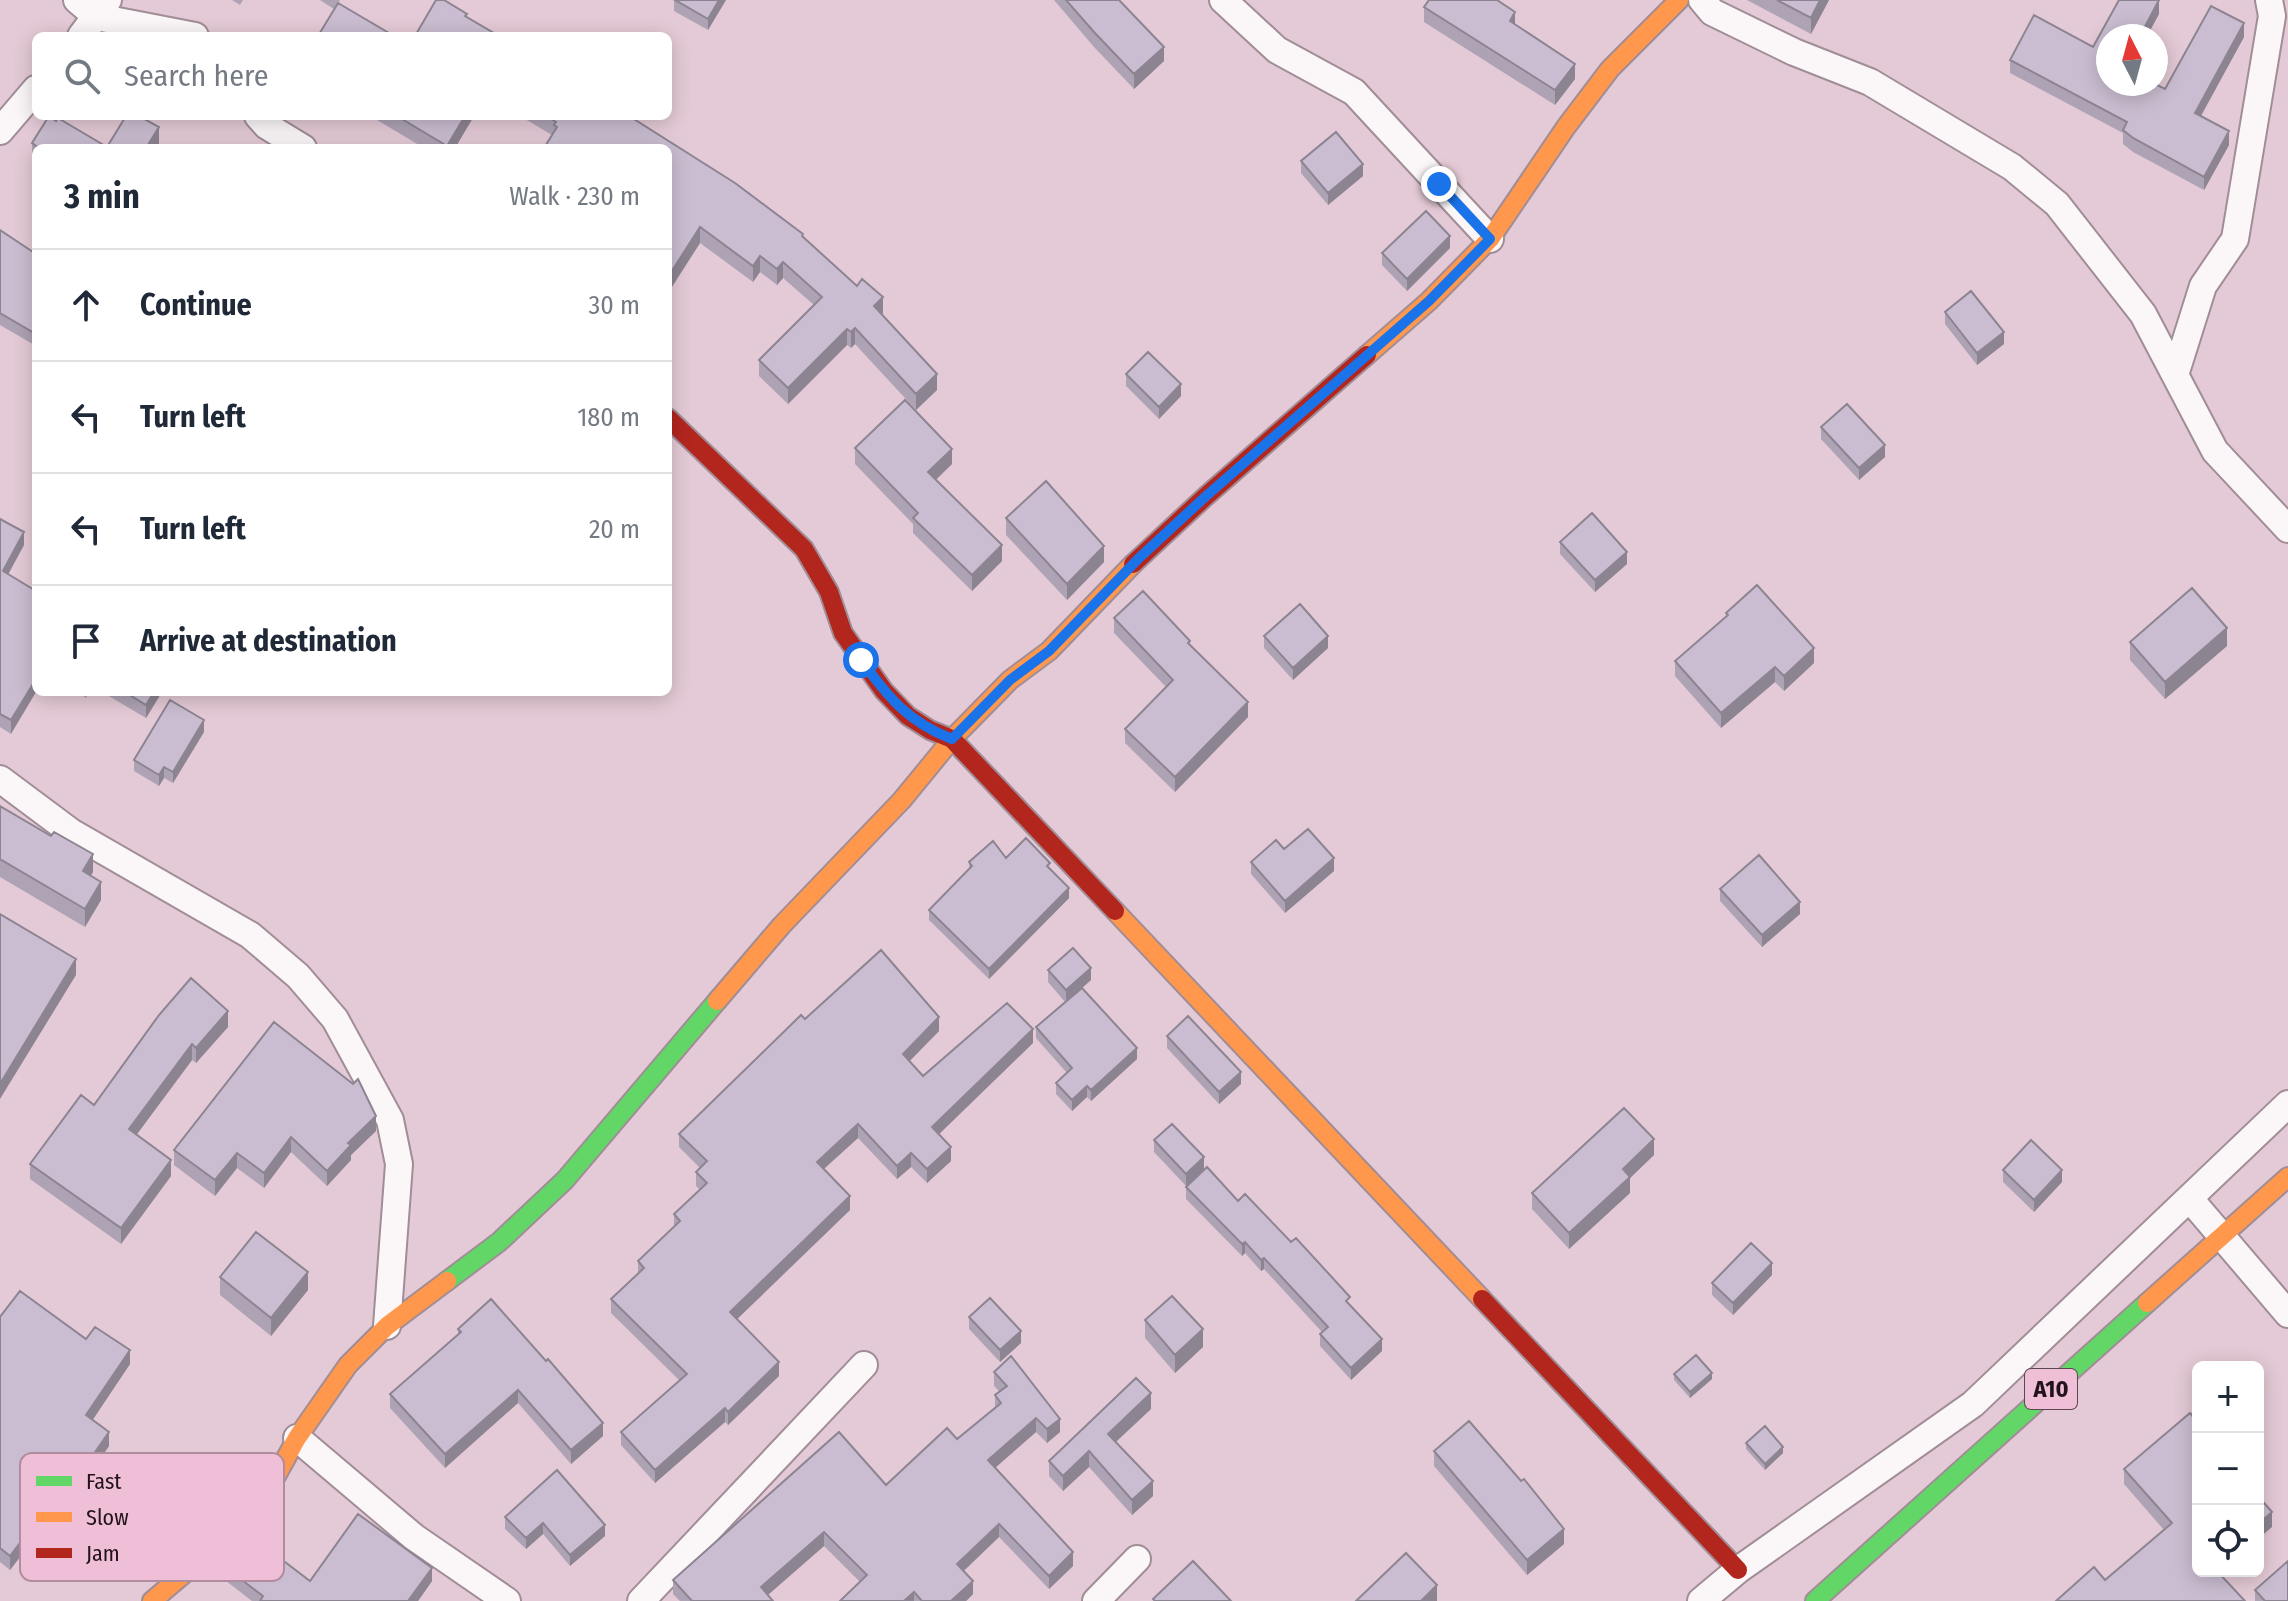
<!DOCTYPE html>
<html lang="en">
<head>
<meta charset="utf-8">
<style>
	body { margin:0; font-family:"Fira Sans Condensed",sans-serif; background:#f2f2f3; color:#1f2937 }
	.controls { position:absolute; right:24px; bottom:24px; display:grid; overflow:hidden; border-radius:12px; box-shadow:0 4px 20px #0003 }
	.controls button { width:72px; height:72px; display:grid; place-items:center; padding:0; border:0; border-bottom:2px solid #e0e1e3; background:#fff; color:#1f2937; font:40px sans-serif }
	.compass { position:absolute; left:2096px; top:24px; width:72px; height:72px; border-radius:50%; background:#fff; box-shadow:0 4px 20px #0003; rotate:354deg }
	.stop { position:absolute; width:24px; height:24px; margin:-18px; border:6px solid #1a73e8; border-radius:50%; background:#fff }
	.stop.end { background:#1a73e8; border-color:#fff; box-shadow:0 2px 8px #0008 }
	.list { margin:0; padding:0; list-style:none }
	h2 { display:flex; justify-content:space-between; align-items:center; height:104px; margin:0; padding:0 32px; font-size:34px }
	h2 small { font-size:26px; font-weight:400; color:#747a83 }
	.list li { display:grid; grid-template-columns:52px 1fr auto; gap:24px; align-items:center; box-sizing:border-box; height:112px; padding:0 32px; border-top:2px solid #e0e1e3 }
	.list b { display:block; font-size:30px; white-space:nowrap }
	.list em { font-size:26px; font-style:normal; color:#747a83 }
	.icon { flex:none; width:44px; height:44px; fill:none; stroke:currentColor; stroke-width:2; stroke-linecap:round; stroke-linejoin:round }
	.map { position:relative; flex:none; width:2288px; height:1601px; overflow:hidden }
	.search { position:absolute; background:#fff; box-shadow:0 4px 20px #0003; left:32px; top:32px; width:640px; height:88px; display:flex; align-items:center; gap:20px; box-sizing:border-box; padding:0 28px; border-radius:12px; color:#747a83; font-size:30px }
	.panel { position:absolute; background:#fff; box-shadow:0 4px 20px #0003; left:32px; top:144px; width:640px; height:552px; border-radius:12px }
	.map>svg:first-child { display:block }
</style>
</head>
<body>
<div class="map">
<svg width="2288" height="1601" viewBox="0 0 2288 1601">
	<rect width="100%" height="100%" fill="#e4cad6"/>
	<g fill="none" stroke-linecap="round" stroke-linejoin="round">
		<defs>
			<path id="street" d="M77,0L97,17L195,36
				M1223,0L1277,50L1354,92L1490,239
				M1702,0L1712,12L1794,52L1870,82L2012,167L2057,204L2143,314L2215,451L2288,529
				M81,36L108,0
				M258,116L267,126L303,148
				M0,131L36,89
				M2175,375L2203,286L2235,239L2272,16L2269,0
				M0,779L71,832L250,935L298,976L335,1019L390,1120L399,1164L387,1326
				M2190,1199L2288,1314
				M297,1438L414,1537L507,1601
				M641,1601L864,1365
				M1096,1601L1137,1559
				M1701,1601L1738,1570L1973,1404L2288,1104"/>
			<path id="fast" d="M447,1281L499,1242L565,1180L717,1001
				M1815,1601L2147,1303"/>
			<path id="slow" d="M1367,355L1429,301L1490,239L1566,127L1610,69L1679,0
				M1115,911L1482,1299
				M717,1001L782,925L902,800L952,739L1010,680L1049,651L1133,564
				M2147,1303L2288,1177
				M152,1601L219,1544L270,1487L297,1438L348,1365L387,1326L447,1281"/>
			<path id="jam" d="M668,418L804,549L829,592L843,633L884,691L908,716L930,730L952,739L1115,911
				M1133,564L1205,497L1367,355
				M1482,1299L1738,1570"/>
		</defs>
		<!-- street casing -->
		<use href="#street" stroke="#a08d96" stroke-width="30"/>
		<!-- fast casing -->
		<use href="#fast" stroke="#a08d96" stroke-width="22"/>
		<!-- slow casing -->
		<use href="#slow" stroke="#a08d96" stroke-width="22"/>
		<!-- jam casing -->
		<use href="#jam" stroke="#a08d96" stroke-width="22"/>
		<!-- street -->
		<use href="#street" stroke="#fbf7f9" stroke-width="26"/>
		<!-- fast -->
		<use href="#fast" stroke="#63d668" stroke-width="18"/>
		<!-- slow -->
		<use href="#slow" stroke="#ff974d" stroke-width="18"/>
		<!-- jam -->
		<use href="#jam" stroke="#b3261e" stroke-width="18"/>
	</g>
	<!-- wall -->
	<path fill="#aea3b4" d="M232,0H243L240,5Z
		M320,0H340L334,9Z
		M674,0H726L708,30L674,11Z
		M1054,0H1119L1164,61L1134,89L1094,47Z
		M1747,0H1829L1811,34Z
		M2119,0H2159V14L2147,36H2108V84H2155L2165,89L2211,6L2244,23V37L2200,116L2229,131V145L2204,190L2133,152L2123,144V133L2010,73V60L2034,15L2093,47Z
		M1424,7L1515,24L1575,79L1555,105L1424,22Z
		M372,116H474L455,148H424L372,117Z
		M520,116H629L803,237L883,313L882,314L937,390L916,410L855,344L851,348L847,345L788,404L759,376V360L814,305L783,278L777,285L760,272L753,282L700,243L668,293V148L552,135Z
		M32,143L107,147L159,144L156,148H36V162L32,160Z
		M1301,161L1363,176L1328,205L1301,173Z
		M0,230L36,254V346L0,325Z
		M1450,248L1407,291L1382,265V253Z
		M1945,312L2004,344L1977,365L1945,324Z
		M1126,374L1181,396L1159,419L1126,386Z
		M1821,427L1885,457L1859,480L1821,439Z
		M855,448L952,464L936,480L1002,561L972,591L913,533V524L855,464Z
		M1006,518L1104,562L1067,600L1006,535Z
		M0,520L24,545L8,574L36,591L11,734L0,727Z
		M1560,542L1627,564L1595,592L1560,554Z
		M1726,613L1814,663L1784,691L1775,682L1721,728L1675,676V661L1726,617Z
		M1114,618L1190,646L1248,717L1175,792L1125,743V729L1166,687L1114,633Z
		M1264,636L1328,648L1293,680L1264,648Z
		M2130,642L2227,646L2165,699L2130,660Z
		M77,692H90L86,698Z
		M102,692H162L146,718Z
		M204,732L173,783L164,778L159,786L134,771V760Z
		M0,806L51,836L93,872L90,876L101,900L85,927L0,877Z
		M1284,849L1334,871L1285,913L1251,874V862Z
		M1006,858L1050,868L1069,898L989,979L929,920V910L969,869V862Z
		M1720,889L1800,914L1762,947L1720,901Z
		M1048,970L1091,980L1082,988L1137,1059L1091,1101L1087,1097L1072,1111L1056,1094V1083L1067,1073L1036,1038V1027L1065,1002L1048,982Z
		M159,1015L228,1027L196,1063L192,1060L136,1135L171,1176L121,1244L30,1179V1164L94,1105Z
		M805,1019L939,1031L909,1061L923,1076L1033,1043L939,1134L951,1161L927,1183L911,1167L897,1179L858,1138L824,1169L850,1210L737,1319L779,1376L728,1425L725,1422L655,1483L621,1445V1432L679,1380L611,1313V1299L638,1274V1261L674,1227V1214L700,1190L696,1186V1172L700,1168L679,1147V1134Z
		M1167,1036L1241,1084L1219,1104L1167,1048Z
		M353,1084L376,1131L351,1155V1160L327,1186L291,1152L264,1188L237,1168L215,1196L174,1165V1150Z
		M1154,1140L1204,1169L1186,1186L1154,1152Z
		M1654,1155L1630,1178V1193L1569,1249L1532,1209V1193Z
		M2003,1170L2062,1182L2034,1212L2003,1182Z
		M1186,1187L1238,1201L1350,1306L1382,1351L1351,1380L1320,1346V1334L1322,1332L1264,1269L1261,1271L1245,1253L1242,1256L1186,1199Z
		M1772,1275L1733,1315L1712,1295V1283Z
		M220,1277L308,1290L271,1336L220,1295Z
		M0,1317L86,1339L130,1364L92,1420L109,1446L62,1514L56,1510L10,1570L0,1562Z
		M969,1317L1021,1343L1000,1362L969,1329Z
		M1145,1320L1203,1347L1175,1373L1145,1338Z
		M458,1329L603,1436L571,1464L518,1403L445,1468L390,1408V1394L458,1334Z
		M994,1372L1060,1432L1047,1443L1036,1432L995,1468L1073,1566L1049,1589L999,1537L964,1571L973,1594L966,1601H840L860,1582L824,1546L767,1595L773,1601H680L673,1594V1580L886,1485L957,1439L995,1408V1395L1000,1392L994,1386Z
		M1674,1374L1712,1379L1690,1398L1674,1380Z
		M1151,1409L1116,1442L1153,1496L1132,1515L1089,1467L1063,1491L1049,1476V1461Z
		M2190,1413L2198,1571L2105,1580L2164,1530L2124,1484V1469Z
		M1746,1443L1783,1453L1765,1470L1746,1449Z
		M1434,1451L1564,1544L1527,1575L1434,1466Z
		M557,1470L605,1536L570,1566L543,1534L526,1549L505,1529V1517Z
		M217,1561L310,1581H432L418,1601H252L217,1574Z
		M2255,1590L2288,1601H2255Z"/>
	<!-- shaded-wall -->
	<path fill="#8d8492" d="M719,0H726L708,30V19Z
		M1820,0H1829L1811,34V18Z
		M2159,0V14L2147,36H2140Z
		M1515,12V28L1510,21Z
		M2244,23V37L2195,127V113Z
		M1164,47V61L1134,89V74Z
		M1575,64V79L1555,105V90Z
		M465,116H474L455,148H447V146Z
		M159,127V144L156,148H146Z
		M2229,131V145L2204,190V177Z
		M1363,164V176L1328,205V193Z
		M700,227V243L668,293V277Z
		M1450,236V248L1407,291V279Z
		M760,256V272L753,282V266Z
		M783,262V278L777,285V269Z
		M883,297V313L874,322V306Z
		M855,328V344L851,348V332Z
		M847,329V345L788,404V388Z
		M2004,332V344L1977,365V353Z
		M937,374V390L916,410V394Z
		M1181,384V396L1159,419V407Z
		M1885,445V457L1859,480V468Z
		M952,449V464L928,487V472Z
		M24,532V545L3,584V571Z
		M1002,545V561L972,591V575Z
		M1104,546V562L1067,600V584Z
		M1627,552V564L1595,592V580Z
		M2227,628V646L2165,699V682Z
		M1328,636V648L1293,680V668Z
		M1814,648V663L1784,691V676Z
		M1775,667V682L1721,728V713Z
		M36,679V692L11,734V720Z
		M154,692H162L146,718V705Z
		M1248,702V717L1175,792V777Z
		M204,720V732L173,783V772Z
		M164,767V778L159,786V775Z
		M93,854V872L83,889V871Z
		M1334,858V871L1285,913V901Z
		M101,882V900L85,927V909Z
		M1069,888V898L989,979V969Z
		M1800,902V914L1762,947V935Z
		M76,959V975L0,1099V1084Z
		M1091,968V980L1066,1002V990Z
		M228,1011V1027L196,1063V1048Z
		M939,1017V1031L903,1068V1054Z
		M1033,1029V1043L932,1141V1127Z
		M192,1044V1060L129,1145V1129Z
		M1137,1048V1059L1091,1101V1090Z
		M1241,1072V1084L1219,1104V1092Z
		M1087,1086V1097L1072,1111V1100Z
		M376,1116V1131L351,1155V1160L327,1186V1171L348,1143Z
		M858,1124V1138L817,1175V1162Z
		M291,1137V1152L264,1188V1173Z
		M1654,1139V1155L1630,1178V1193L1569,1249V1233L1623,1169Z
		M951,1147V1161L927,1183V1169Z
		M237,1153V1168L215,1196V1180Z
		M911,1153V1167L897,1179V1166Z
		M1204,1157V1169L1186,1186V1174Z
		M171,1160V1176L121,1244V1228Z
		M2062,1170V1182L2034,1212V1200Z
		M850,1196V1210L730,1326V1312Z
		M1245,1242V1253L1242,1256V1244Z
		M1264,1258V1269L1261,1271V1260Z
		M1772,1263V1275L1733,1315V1303Z
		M308,1272V1290L271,1336V1318Z
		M1203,1329V1347L1175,1373V1355Z
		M1021,1331V1343L1000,1362V1350Z
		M1382,1339V1351L1351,1380V1368Z
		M130,1350V1364L86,1430V1415Z
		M779,1362V1376L728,1425V1412Z
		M1712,1373V1379L1690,1398V1392Z
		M518,1390V1403L445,1468V1454Z
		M1151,1393V1409L1108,1449V1434Z
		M725,1408V1422L655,1483V1470Z
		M1036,1418V1432L988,1474V1460Z
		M1060,1419V1432L1047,1443V1429Z
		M603,1423V1436L571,1464V1450Z
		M109,1432V1446L62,1514V1500Z
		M1783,1447V1453L1765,1470V1464Z
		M1089,1451V1467L1063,1491V1476Z
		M1153,1481V1496L1132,1515V1500Z
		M56,1496V1510L10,1570V1556Z
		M2272,1512V1527L2258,1539V1524Z
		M543,1523V1534L526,1549V1538Z
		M999,1524V1537L957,1577V1564Z
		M605,1525V1536L570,1566V1555Z
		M1564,1529V1544L1527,1575V1560Z
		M824,1532V1546L761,1601V1587Z
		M1073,1552V1566L1049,1589V1576Z
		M432,1568V1581L418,1601H408Z
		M973,1581V1594L966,1601H951Z
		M1437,1585V1601H1421Z
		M914,1592V1601H904Z"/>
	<!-- building -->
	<path fill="#cabdd1" stroke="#8d8492" stroke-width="2" d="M436,0H444L467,14L465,16L499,36H415Z
		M675,0H719L708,19Z
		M1066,0H1119L1164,47L1134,74L1094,32Z
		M1429,0H1497L1515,12L1510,21L1575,64L1555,90L1424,7Z
		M1777,0H1820L1811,18Z
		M2119,0H2159L2140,36H2108V84H2155L2165,89L2211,6L2244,23L2195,113L2229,131L2204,177L2133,138L2123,130L2127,122L2010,60L2034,15L2093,47Z
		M338,3L394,36H318Z
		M49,116L56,121L58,118L107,147L126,116H139L159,127L146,148H39L32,143Z
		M397,116H465L447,146Z
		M546,116H629L735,183L803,234L802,236L857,286L862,279L883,297L874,306L937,374L916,394L855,328L851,332L847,329L788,388L759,360L822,297L783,262L777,269L760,256L753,266L700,227L668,277V148H544L557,127L554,125L556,122Z
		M1336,132L1363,164L1328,193L1301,161Z
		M1426,211L1450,236L1407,279L1382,253Z
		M0,230L36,254V334L0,313Z
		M1971,291L2004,332L1977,353L1945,312Z
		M1148,352L1181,384L1159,407L1126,374Z
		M905,400L952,449L928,472L1002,545L972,575L913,518L918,513L855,448Z
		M1847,404L1885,445L1859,468L1821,427Z
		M1046,481L1104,546L1067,584L1006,518Z
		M1592,513L1627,552L1595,580L1560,542Z
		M0,519L24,532L3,571L36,591V679L11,720L0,714Z
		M1757,585L1814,648L1784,676L1775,667L1721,713L1675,661L1728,615L1726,613Z
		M2192,588L2227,628L2165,682L2130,642Z
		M1143,591L1190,641L1188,643L1248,702L1175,777L1125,729L1173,680L1114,618Z
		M1300,604L1328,636L1293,668L1264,636Z
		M125,692H154L146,705Z
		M170,700L204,720L173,772L164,767L159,775L134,760Z
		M0,806L51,836L54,832L93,854L83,871L101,882L85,909L0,859Z
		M1308,829L1334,858L1285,901L1251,862L1276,840L1284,849Z
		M1026,838L1050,863L1047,866L1069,888L989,969L929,910L972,866L969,862L993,841L1006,858Z
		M1759,855L1800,902L1762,935L1720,889Z
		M0,914L76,959L0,1084Z
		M1073,948L1091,968L1066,990L1048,970Z
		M881,950L939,1017L903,1054L923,1076L1007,1003L1033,1029L932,1127L951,1147L927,1169L911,1153L897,1166L858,1124L817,1162L850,1196L730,1312L779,1362L728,1412L725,1408L655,1470L621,1432L687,1374L611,1299L644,1268L638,1261L680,1221L674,1214L707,1183L696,1172L707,1161L679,1134L801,1015L805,1019Z
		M191,978L228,1011L196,1048L192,1044L129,1129L171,1160L121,1228L30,1164L81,1095L94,1105L159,1015Z
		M1082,988L1137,1048L1091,1090L1087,1086L1072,1100L1056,1083L1072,1068L1036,1027Z
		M1188,1016L1241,1072L1219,1092L1167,1036Z
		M274,1022L353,1084L358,1079L376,1116L348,1143L351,1145L327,1171L291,1137L264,1173L237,1153L215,1180L174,1150Z
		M1624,1108L1654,1139L1623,1169L1630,1177L1569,1233L1532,1193Z
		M1172,1124L1204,1157L1186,1174L1154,1140Z
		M2031,1140L2062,1170L2034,1200L2003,1170Z
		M1207,1167L1238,1201L1245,1194L1291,1242L1296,1238L1350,1297L1346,1301L1382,1339L1351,1368L1320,1334L1328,1327L1264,1258L1261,1260L1245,1242L1242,1244L1186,1187Z
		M256,1232L308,1272L271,1318L220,1277Z
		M1751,1243L1772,1263L1733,1303L1712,1283Z
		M20,1291L86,1339L95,1327L130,1350L86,1415L109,1432L62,1500L56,1496L10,1556L0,1548V1317Z
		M1172,1296L1203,1329L1175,1355L1145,1320Z
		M990,1298L1021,1331L1000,1350L969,1317Z
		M491,1299L546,1361L548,1359L603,1423L571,1450L518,1390L445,1454L390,1394L461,1332L458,1329Z
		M1696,1355L1712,1373L1690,1392L1674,1374Z
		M1011,1356L1060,1419L1047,1429L1036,1418L988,1460L1073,1552L1049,1576L999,1524L957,1564L973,1581L951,1601H922L914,1592L904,1601H840L867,1575L824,1532L761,1587L773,1601H692L673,1580L839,1432L886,1485L947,1428L957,1439L1001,1403L995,1395L1007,1386L994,1372Z
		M1136,1378L1151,1393L1108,1434L1153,1481L1132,1500L1089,1451L1063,1476L1049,1461Z
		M2190,1413L2198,1422V1571H2217L2245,1601H2056L2094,1567L2105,1580L2172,1523L2124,1469Z
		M1469,1421L1521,1481L1524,1479L1564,1529L1527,1560L1434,1451Z
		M1765,1426L1783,1447L1765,1464L1746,1443Z
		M557,1470L605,1525L570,1555L543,1523L526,1538L505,1517Z
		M2258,1496L2272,1512L2258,1524Z
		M358,1514L432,1568L408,1601H260L263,1596L217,1561L247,1533L310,1581Z
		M1406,1553L1437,1585L1421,1601H1356Z
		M1193,1561L1231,1601H1155L1153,1599Z
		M2288,1561V1601H2265L2255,1590Z"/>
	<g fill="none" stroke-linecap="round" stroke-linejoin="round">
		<!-- route -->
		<path stroke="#1a73e8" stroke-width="10" d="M861,660C888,697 908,722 952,739L1010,680L1049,651L1139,558L1205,497L1429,301L1490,239L1439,184"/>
	</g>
	<g text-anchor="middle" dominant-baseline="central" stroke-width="7" stroke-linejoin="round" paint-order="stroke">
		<!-- shield labels -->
		<rect fill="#eebfd6" stroke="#5f4653" stroke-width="2" x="2025" y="1369" width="52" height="40" rx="6"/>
		<g font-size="24" font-weight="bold" fill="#22121b">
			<text x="2051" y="1389">A10</text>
		</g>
	</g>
	<!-- legend -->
	<rect x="20" y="1453" width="264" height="128" rx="12" fill="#eebfd6" stroke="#b18b9e" stroke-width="2"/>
	<rect x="36" y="1476" width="36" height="10" fill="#63d668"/>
	<rect x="36" y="1512" width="36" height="10" fill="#ff974d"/>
	<rect x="36" y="1548" width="36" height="10" fill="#b3261e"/>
	<g font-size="22" fill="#22121b">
		<text x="86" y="1489">Fast</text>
		<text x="86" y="1525">Slow</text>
		<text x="86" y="1561">Jam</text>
	</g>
</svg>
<div class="controls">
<button>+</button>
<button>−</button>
<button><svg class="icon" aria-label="locate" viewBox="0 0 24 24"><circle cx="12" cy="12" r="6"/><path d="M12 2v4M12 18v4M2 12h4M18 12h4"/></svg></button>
</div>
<svg class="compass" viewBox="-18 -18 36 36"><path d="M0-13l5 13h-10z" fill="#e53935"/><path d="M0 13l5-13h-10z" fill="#747a83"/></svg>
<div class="stop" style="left:861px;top:660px"></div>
<div class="stop end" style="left:1439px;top:184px"></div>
<div class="search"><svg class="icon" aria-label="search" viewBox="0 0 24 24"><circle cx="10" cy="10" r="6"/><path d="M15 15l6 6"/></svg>Search here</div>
<section class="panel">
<h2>3 min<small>Walk · 230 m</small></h2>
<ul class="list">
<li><svg class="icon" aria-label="ahead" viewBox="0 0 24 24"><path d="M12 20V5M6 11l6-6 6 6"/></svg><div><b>Continue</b></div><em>30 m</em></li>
<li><svg class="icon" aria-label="left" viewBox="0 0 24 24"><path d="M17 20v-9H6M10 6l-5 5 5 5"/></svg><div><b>Turn left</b></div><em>180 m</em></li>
<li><svg class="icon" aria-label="left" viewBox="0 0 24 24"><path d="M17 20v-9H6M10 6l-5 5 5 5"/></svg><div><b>Turn left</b></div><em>20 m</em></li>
<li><svg class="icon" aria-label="arrive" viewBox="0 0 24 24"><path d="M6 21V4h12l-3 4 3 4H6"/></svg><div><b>Arrive at destination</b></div></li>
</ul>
</section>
</div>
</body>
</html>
